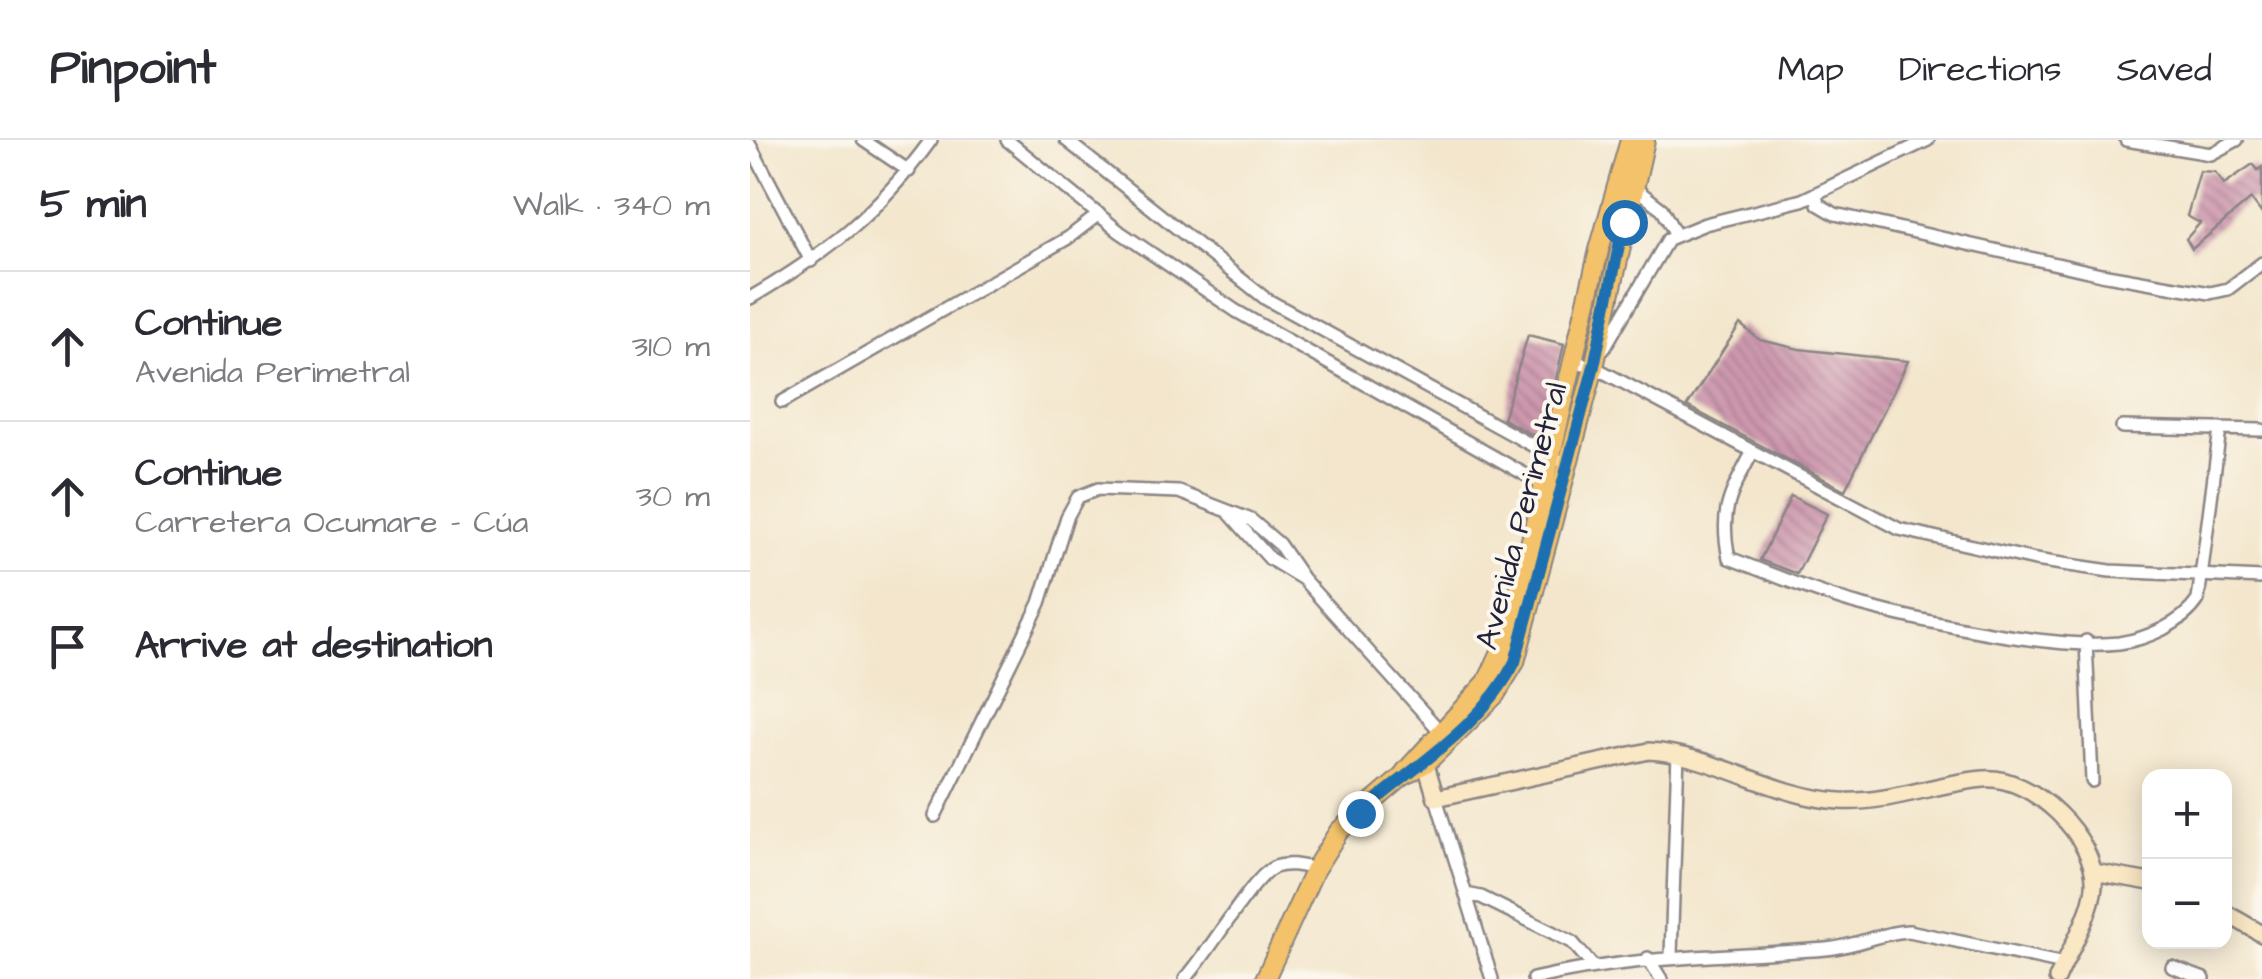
<!DOCTYPE html>
<html lang="en">
<head>
<meta charset="utf-8">
<style>
	body { margin:0; font-family:"Architects Daughter",sans-serif; background:#f2f2f3; color:#2b2b33 }
	.controls { position:absolute; right:30px; bottom:30px; display:grid; overflow:hidden; border-radius:20px; box-shadow:0 5px 25px #0003 }
	.controls button { width:90px; height:90px; display:grid; place-items:center; padding:0; border:0; border-bottom:2px solid #e1e1e2; background:#fff; color:#2b2b33; font:50px sans-serif }
	.stop { position:absolute; width:30px; height:30px; margin:-22px; border:8px solid #1f6fb2; border-radius:50%; background:#fff }
	.stop.end { background:#1f6fb2; border-color:#fff; box-shadow:0 2px 10px #0008 }
	.list { margin:0; padding:0; list-style:none }
	h2 { display:flex; justify-content:space-between; align-items:center; height:130px; margin:0; padding:0 40px; font-size:42px }
	h2 small { font-size:32px; font-weight:400; color:#7c7c81 }
	.list li { display:grid; grid-template-columns:65px 1fr auto; gap:30px; align-items:center; box-sizing:border-box; height:150px; padding:0 40px; border-top:2px solid #e1e1e2 }
	.list b { display:block; font-size:38px; white-space:nowrap }
	.list p { margin:0; font-size:32px; white-space:nowrap; color:#7c7c81 }
	.list em { font-size:32px; font-style:normal; color:#7c7c81 }
	.icon { flex:none; width:55px; height:55px; fill:none; stroke:currentColor; stroke-width:2; stroke-linecap:round; stroke-linejoin:round }
	.map { position:relative; flex:none; width:1512px; height:839px; overflow:hidden }
	header { display:flex; align-items:center; gap:60px; box-sizing:border-box; height:140px; padding:0 50px; background:#fff; border-bottom:2px solid #e1e1e2 }
	header strong { font-size:48px }
	nav { display:flex; gap:55px; margin-inline-start:auto; font-size:35px }
	main { display:flex }
	aside { flex:1; background:#fff }
	.map>svg:first-child { display:block }
</style>
</head>
<body>
<header>
<strong>Pinpoint</strong>
<nav><a>Map</a><a>Directions</a><a>Saved</a></nav>
</header>
<main>
<aside>
<h2>5 min<small>Walk · 340 m</small></h2>
<ul class="list">
<li><svg class="icon" aria-label="ahead" viewBox="0 0 24 24"><path d="M12 20V5M6 11l6-6 6 6"/></svg><div><b>Continue</b><p>Avenida Perimetral</p></div><em>310 m</em></li>
<li><svg class="icon" aria-label="ahead" viewBox="0 0 24 24"><path d="M12 20V5M6 11l6-6 6 6"/></svg><div><b>Continue</b><p>Carretera Ocumare - Cúa</p></div><em>30 m</em></li>
<li><svg class="icon" aria-label="arrive" viewBox="0 0 24 24"><path d="M6 21V4h12l-3 4 3 4H6"/></svg><div><b>Arrive at destination</b></div></li>
</ul>
</aside>
<div class="map">
<svg width="1512" height="839" viewBox="0 0 1512 839">
	<defs>
		<pattern id="building-back-hatch" width="6" height="6" patternUnits="userSpaceOnUse" patternTransform="scale(2.5)"><rect width="6" height="6" fill="#ce99af"/><path d="M-1 5l2 2M0 0l6 6M5-1l2 2" fill="none" stroke="#a77c90"/></pattern>
	</defs>
	<rect width="100%" height="100%" fill="#fbf7ec"/>
	<filter id="ink" filterUnits="userSpaceOnUse"><feTurbulence type="fractalNoise" baseFrequency=".01" numOctaves="2"/><feDisplacementMap in="SourceGraphic" scale="20" xChannelSelector="R" yChannelSelector="G"/><feConvolveMatrix kernelMatrix="1 2 1 2 8 2 1 2 1" color-interpolation-filters="sRGB"/></filter>
	<filter id="wash" filterUnits="userSpaceOnUse"><feTurbulence type="fractalNoise" baseFrequency=".0048" numOctaves="4" result="noise"/><feDisplacementMap in="SourceGraphic" scale="40" xChannelSelector="R" yChannelSelector="G"/><feGaussianBlur stdDeviation="2.25" result="paint"/><feColorMatrix in="noise" values="0 0 0 0 0 0 0 0 0 0 0 0 0 0 0 0 0 1.4 0 .05"/><feComposite in="paint" operator="in"/></filter>
	<g filter="url(#wash)">
		<rect width="100%" height="100%" fill="#f3e6cc"/>
		<g id="blocks">
			<!-- building -->
			<path fill="url(#building-back-hatch)" d="M1503,24L1508,30L1512,27V74L1501,59L1442,109L1436,99L1450,83L1437,76L1450,31L1465,32L1474,44Z
				M990,184L1010,200L1049,209L1158,221L1095,350L937,266Z
				M778,195L814,204L792,300L753,279Z
				M1041,356L1077,374L1047,434L1010,420Z"/>
		</g>
	</g>
	<g filter="url(#ink)">
		<use href="#blocks" fill-opacity="0" stroke="#8a8484" stroke-width="2.5"/>
		<g fill="none" stroke-linecap="round" stroke-linejoin="round">
			<defs>
				<path id="street" d="M113,0L159,31
					M257,0L370,92L486,171L799,348
					M316,0L516,159L818,325
					M1376,0L1461,14L1487,0
					M0,5L61,121
					M881,45L912,69L926,95
					M1066,53L1068,64L1085,74L1351,134L1460,153L1478,149L1512,123
					M0,158C77,113 128,73 181,0
					M853,210L918,99L955,84L1052,60L1178,0
					M824,221L844,227L1149,389L1285,420L1360,431L1512,438
					M32,262L318,98L349,74
					M1372,287L1512,290
					M1002,313C980,355 969,370 979,418C1022,434 1065,453 1110,465C1173,482 1306,510 1369,503C1397,499 1432,484 1448,460L1470,289
					M480,374L520,419L553,439
					M1336,501L1342,641
					M686,658L742,839
					M185,676L290,463L317,377L328,357L348,349L429,352L501,380L529,404L553,439L690,591
					M716,754L731,757L822,802L842,825
					M921,815L928,613
					M898,818L911,839
					M1422,827L1454,839
					M435,839C458,815 504,734 525,727C538,722 552,726 565,729
					M783,839C884,815 974,817 1076,809C1105,807 1130,792 1159,791L1314,824"/>
				<path id="secondary" d="M673,615L686,658L899,611C966,615 1023,657 1090,661C1138,664 1186,643 1234,639C1281,635 1348,698 1344,747C1341,776 1319,811 1307,839
					M1344,732L1400,742
					M1474,772L1512,794"/>
				<path id="primary" d="M655,632L737,542L759,494L849,110L880,0
					M515,839L565,729L589,691L652,637L676,623L745,555L765,522L844,227L895,0"/>
			</defs>
			<!-- street casing -->
			<use href="#street" stroke="#8a8484" stroke-width="16"/>
			<!-- secondary casing -->
			<use href="#secondary" stroke="#8a8484" stroke-width="20"/>
			<!-- primary casing -->
			<use href="#primary" stroke="#8a8484" stroke-width="22"/>
			<!-- street -->
			<use href="#street" stroke="#fff" stroke-width="11"/>
			<!-- secondary -->
			<use href="#secondary" stroke="#fae7c3" stroke-width="15"/>
			<!-- primary -->
			<use href="#primary" stroke="#f3c26a" stroke-width="18"/>
		</g>
	</g>
	<g fill="none" stroke-linecap="round" stroke-linejoin="round" filter="url(#ink)">
		<!-- route -->
		<path stroke="#1f6fb2" stroke-width="12" d="M610,673C664,626 731,588 765,522L844,226L874,82"/>
	</g>
	<g text-anchor="middle" dominant-baseline="central" stroke-width="8" stroke-linejoin="round" paint-order="stroke">
		<!-- street labels -->
		<g font-size="32" fill="#22223b" stroke="#fbf7ec">
			<text transform="translate(772 376) rotate(-75)">Avenida Perimetral</text>
		</g>
	</g>
</svg>
<div class="controls">
<button>+</button>
<button>−</button>
</div>
<div class="stop" style="left:874px;top:82px"></div>
<div class="stop end" style="left:610px;top:673px"></div>
</div>
</main>
</body>
</html>
